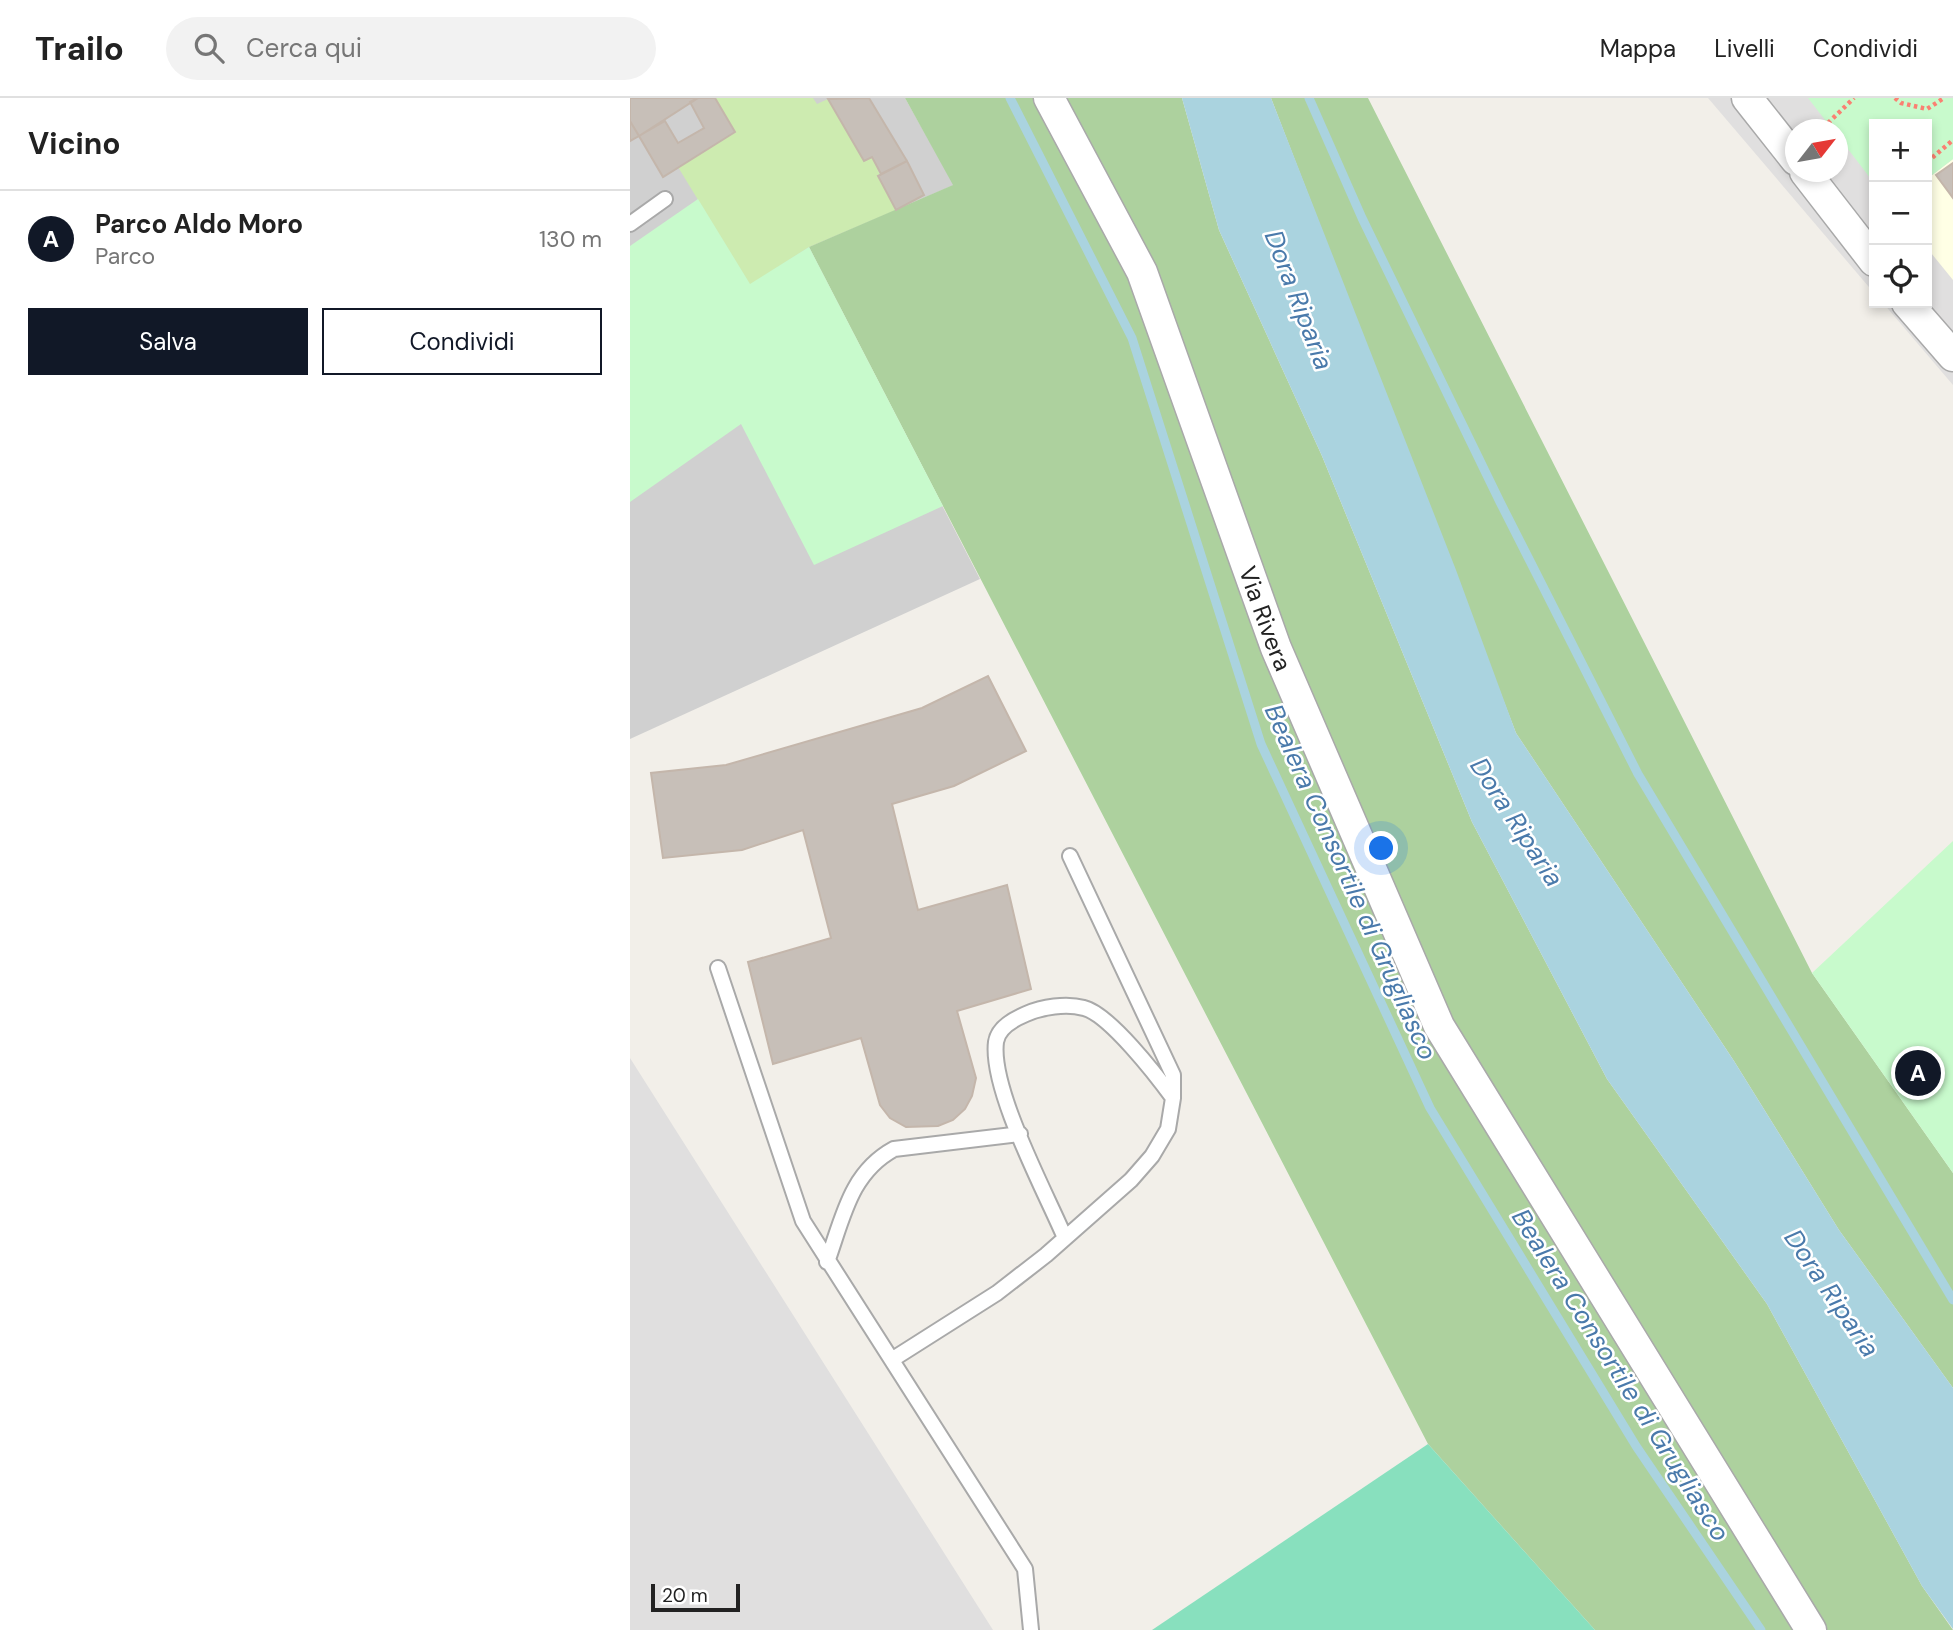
<!DOCTYPE html>
<html lang="it">
<head>
<meta charset="utf-8">
<style>
	body { margin:0; font-family:"DM Sans",sans-serif; background:#f2f2f2; color:#222 }
	.controls { position:absolute; right:21px; top:21px; display:grid; overflow:hidden; border-radius:0px; box-shadow:0 4px 10px #0003 }
	.controls button { width:63px; height:63px; display:grid; place-items:center; padding:0; border:0; border-bottom:2px solid #e0e0e0; background:#fff; color:#222; font:35px sans-serif }
	.compass { position:absolute; left:1155px; top:21px; width:63px; height:63px; border-radius:50%; background:#fff; box-shadow:0 4px 10px #0003; rotate:59deg }
	.scale { position:absolute; left:21px; bottom:18px; width:89px; box-sizing:border-box; padding-left:7px; border:4px solid #222; border-top:0; font-size:19px; line-height:24px; white-space:nowrap; color:#222; -webkit-text-stroke:5px #fff; paint-order:stroke }
	.you { position:absolute; left:752px; top:751px; width:24px; height:24px; margin:-18px; border:5px solid #fff; border-radius:50%; background:#1a73e8; box-shadow:0 0 0 10px #1a73e833 }
	.badge { display:grid; place-items:center; width:46px; height:46px; border-radius:50%; background:#111827; color:#fff; font-size:23px; font-weight:700 }
	.pin { position:absolute; translate:-50% -50%; border:4px solid #fff; box-shadow:0 2px 7px #0006 }
	.list { margin:0; padding:0; list-style:none }
	h2 { display:flex; justify-content:space-between; align-items:center; height:91px; margin:0; padding:0 28px; font-size:30px }
	h2 small { font-size:23px; font-weight:400; color:#767676 }
	.list li { display:grid; grid-template-columns:46px 1fr auto; gap:21px; align-items:center; box-sizing:border-box; height:98px; padding:0 28px; border-top:2px solid #e0e0e0 }
	.list b { display:block; font-size:26px; white-space:nowrap }
	.list p { margin:0; font-size:23px; white-space:nowrap; color:#767676 }
	.list em { font-size:23px; font-style:normal; color:#767676 }
	.actions { display:flex; gap:14px; padding:21px 28px }
	.actions a { flex:1; padding:16px 0; border:2px solid #111827; border-radius:0px; text-align:center; font-size:24px; color:#111827 }
	.actions .main { background:#111827; color:#fff }
	.icon { flex:none; width:38px; height:38px; fill:none; stroke:currentColor; stroke-width:2; stroke-linecap:round; stroke-linejoin:round }
	.map { position:relative; flex:none; width:1323px; height:1532px; overflow:hidden }
	header { display:flex; align-items:center; gap:42px; box-sizing:border-box; height:98px; padding:0 35px; background:#fff; border-bottom:2px solid #e0e0e0 }
	header strong { font-size:33px }
	nav { display:flex; gap:38px; margin-inline-start:auto; font-size:24px }
	.search { width:490px; height:63px; background:#f2f2f2; display:flex; align-items:center; gap:18px; box-sizing:border-box; padding:0 24px; border-radius:38px; color:#767676; font-size:26px }
	main { display:flex }
	aside { flex:1; background:#fff }
	.map>svg:first-child { display:block }
</style>
</head>
<body>
<header>
<strong>Trailo</strong>
<div class="search"><svg class="icon" aria-label="search" viewBox="0 0 24 24"><circle cx="10" cy="10" r="6"/><path d="M15 15l6 6"/></svg>Cerca qui</div>
<nav><a>Mappa</a><a>Livelli</a><a>Condividi</a></nav>
</header>
<main>
<aside>
<h2>Vicino<small></small></h2>
<ul class="list">
<li><span class="badge">A</span><div><b>Parco Aldo Moro</b><p>Parco</p></div><em>130 m</em></li>
</ul>
<div class="actions"><a class="main">Salva</a><a>Condividi</a></div>
</aside>
<div class="map">
<svg width="1323" height="1532" viewBox="0 0 1323 1532">
	<rect width="100%" height="100%" fill="#f2efe9"/>
	<!-- residential -->
	<path fill="#e0dfdf" fill-rule="evenodd" d="M1078,0H1323V287L1253,205H1297V26H1244V195ZM1166,32H1208V74H1166Z
		M0,960L363,1532H0Z"/>
	<!-- education -->
	<path fill="#ffffe5" d="M1323,61V182L1297,150V81Z"/>
	<!-- religious -->
	<path fill="#d0d0d0" d="M0,0H275L324,87L179,149L350,481L0,641Z"/>
	<!-- grass -->
	<path fill="#cdebb0" d="M85,0H183L187,6L198,1L234,63L242,59L266,112L179,149L120,187L48,69L104,34Z"/>
	<!-- forest -->
	<path fill="#add19e" d="M275,0H552L589,132L692,358L842,724L977,981L1137,1206L1292,1488L1323,1532H965L798,1346L179,149L323,87Z
		M641,0H738L1182,875L1323,1075V1290L1209,1132L1104,963L886,635Z"/>
	<!-- park -->
	<path fill="#c8facc" d="M1178,0H1323V61L1297,81V26H1244V85L1208,38V32L1202,31Z
		M68,101L120,186L179,149L313,408L184,467L111,326L0,404V148Z
		M1323,743V1075L1182,875Z"/>
	<!-- pitch -->
	<path fill="#88e0be" d="M798,1346L965,1532H522Z"/>
	<!-- water -->
	<path fill="#aad3df" d="M552,0H641L826,472L886,635L1104,963L1209,1132L1323,1290V1531L1292,1488L1137,1206L977,981L842,724L692,358L589,132Z"/>
	<g fill="none" stroke-linecap="round" stroke-linejoin="round">
		<!-- stream -->
		<path stroke="#aad3df" stroke-width="9" d="M380,0L502,240L631,646L800,1010L1006,1348L1131,1532
			M679,0L732,120L870,404L1008,676L1323,1202"/>
	</g>
	<!-- building -->
	<path fill="#c7bfb8" stroke="#c4b6ab" stroke-width="2" d="M0,0H68L9,38L0,23Z
		M68,0H85L105,34L33,79L9,38L35,23L48,45L74,30L60,4Z
		M239,0L277,63L251,76L242,59L234,63L198,1Z
		M0,23L9,38L0,43Z
		M277,63L294,97L266,112L248,78Z
		M1323,65V100L1306,77Z
		M358,578L396,653L324,688L262,706L288,812L377,787L401,891L327,913L346,980L342,998L335,1011L323,1022L308,1028L276,1029L260,1020L250,1007L231,940L143,966L118,864L201,840L173,732L112,752L33,760L21,675L96,667L292,610Z"/>
	<g fill="none" stroke-linecap="round" stroke-linejoin="round">
		<defs>
			<path id="service" d="M0,126L35,101
				M88,870L173,1123L395,1471L401,1532
				M435,1140C415,1093 360,991 366,944C368,930 384,921 396,916C412,909 436,905 454,910C479,916 527,978 543,1000
				M197,1164C213,1120 220,1075 264,1051L390,1036
				M263,1261L367,1195L416,1157L501,1082L522,1058L538,1031L543,1000V977L440,758"/>
			<g id="minor">
				<path id="s1" d="M419,0L512,174L646,550L809,928L1181,1532"/>
				<path d="M1117,0L1166,62"/>
				<path d="M1175,74L1244,163"/>
				<path d="M1277,205L1323,258"/>
			</g>
		</defs>
		<!-- service casing -->
		<use href="#service" stroke="#a9a9a9" stroke-width="18"/>
		<!-- minor casing -->
		<use href="#minor" stroke="#a9a9a9" stroke-width="33"/>
		<!-- path -->
		<path stroke="#fa8072" stroke-width="4.5" stroke-dasharray="3.5 3.5" stroke-linecap="butt" d="M1265,0L1271,5L1297,11L1314,0
			M1198,25L1224,0
			M1297,64L1323,42"/>
		<!-- service -->
		<use href="#service" stroke="#fff" stroke-width="14"/>
		<!-- minor -->
		<use href="#minor" stroke="#fff" stroke-width="30"/>
	</g>
	<g text-anchor="middle" dominant-baseline="central" stroke-width="5" stroke-linejoin="round" paint-order="stroke">
		<!-- street labels -->
		<g font-size="24" fill="#222" stroke="#fff">
			<text stroke="none"><textPath href="#s1" startOffset="565">Via Rivera</textPath></text>
		</g>
		<!-- water labels -->
		<g font-size="26" font-style="italic" fill="#4a7aab" stroke="#fff">
			<text transform="translate(669 202) rotate(69)">Dora Riparia</text>
			<text transform="translate(887 724) rotate(57)">Dora Riparia</text>
			<text transform="translate(721 784) rotate(66)">Bealera Consortile di Grugliasco</text>
			<text transform="translate(1202 1195) rotate(56)">Dora Riparia</text>
			<text transform="translate(991 1277) rotate(58)">Bealera Consortile di Grugliasco</text>
		</g>
	</g>
</svg>
<div class="controls">
<button>+</button>
<button>−</button>
<button><svg class="icon" aria-label="locate" viewBox="0 0 24 24"><circle cx="12" cy="12" r="6"/><path d="M12 2v4M12 18v4M2 12h4M18 12h4"/></svg></button>
</div>
<svg class="compass" viewBox="-18 -18 36 36"><path d="M0-13l5 13h-10z" fill="#e53935"/><path d="M0 13l5-13h-10z" fill="#767676"/></svg>
<div class="scale">20 m</div>
<div class="you"></div>
<div class="pin badge" style="left:1288px;top:975px">A</div>
</div>
</main>
</body>
</html>
